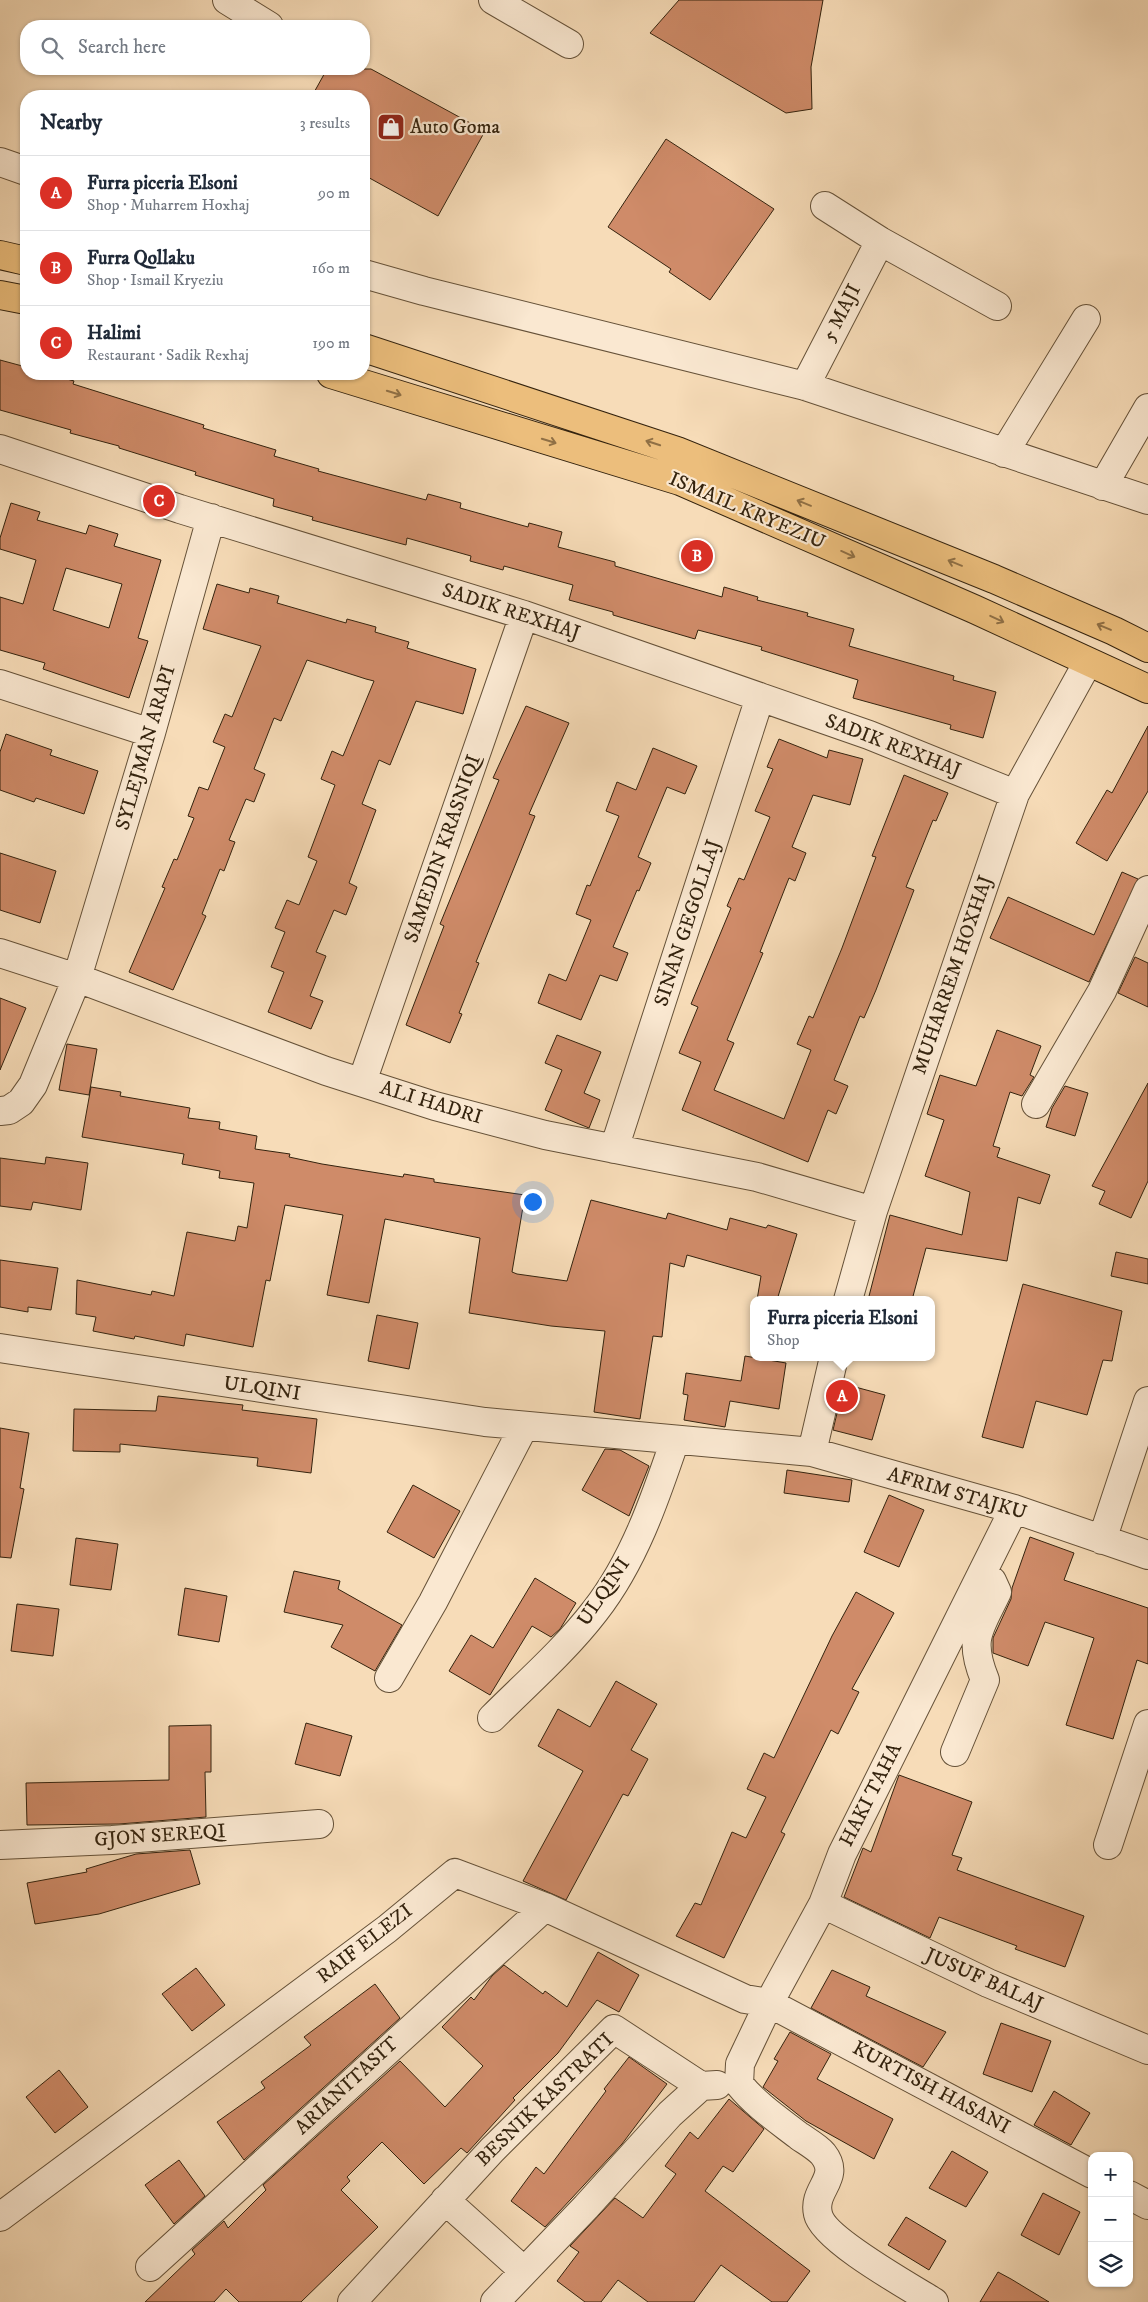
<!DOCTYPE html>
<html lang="en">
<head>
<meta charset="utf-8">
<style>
	body { margin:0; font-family:"IM FELL DW Pica",serif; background:#f2f2f3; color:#1f2937 }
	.controls { position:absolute; right:15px; bottom:15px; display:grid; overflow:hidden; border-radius:10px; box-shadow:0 1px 4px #0004 }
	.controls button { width:45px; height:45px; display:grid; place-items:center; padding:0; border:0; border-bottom:1px solid #e0e1e3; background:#fff; color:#1f2937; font:25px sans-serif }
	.you { position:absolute; left:532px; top:1201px; width:18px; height:18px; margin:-12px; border:4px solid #fff; border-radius:50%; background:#1a73e8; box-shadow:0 0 0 8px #1a73e833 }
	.badge { display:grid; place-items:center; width:32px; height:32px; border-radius:50%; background:#d93025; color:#fff; font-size:16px; font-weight:700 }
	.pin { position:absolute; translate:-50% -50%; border:2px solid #fff; box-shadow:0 1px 5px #0006 }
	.popup { position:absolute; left:750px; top:1296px; width:185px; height:65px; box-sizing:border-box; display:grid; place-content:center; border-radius:10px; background:#fff; filter:drop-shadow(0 1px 4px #0005); font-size:16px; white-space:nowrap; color:#747a83 }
	.popup b { font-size:19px; color:#1f2937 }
	.popup::after { content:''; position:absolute; left:50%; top:100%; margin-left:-10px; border:10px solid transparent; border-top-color:#fff }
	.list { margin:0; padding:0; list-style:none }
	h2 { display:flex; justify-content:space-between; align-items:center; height:65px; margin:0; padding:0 20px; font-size:21px }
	h2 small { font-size:16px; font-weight:400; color:#747a83 }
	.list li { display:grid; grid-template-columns:32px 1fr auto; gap:15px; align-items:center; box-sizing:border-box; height:75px; padding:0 20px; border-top:1px solid #e0e1e3 }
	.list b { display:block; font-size:19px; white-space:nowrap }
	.list p { margin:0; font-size:16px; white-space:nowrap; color:#747a83 }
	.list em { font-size:16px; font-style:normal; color:#747a83 }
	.icon { flex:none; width:28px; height:28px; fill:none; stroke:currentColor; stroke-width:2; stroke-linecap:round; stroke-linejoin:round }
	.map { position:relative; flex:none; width:1148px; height:2302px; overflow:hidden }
	.search { position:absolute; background:#fff; box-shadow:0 1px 4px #0004; left:20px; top:20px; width:350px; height:55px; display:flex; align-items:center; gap:12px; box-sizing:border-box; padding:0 18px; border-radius:20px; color:#747a83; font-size:19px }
	.panel { position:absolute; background:#fff; box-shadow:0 1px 4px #0004; left:20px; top:90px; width:350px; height:290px; border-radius:20px }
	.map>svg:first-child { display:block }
</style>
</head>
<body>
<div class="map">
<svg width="1148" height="2302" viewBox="0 0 1148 2302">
	<rect width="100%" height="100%" fill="#f7dcb8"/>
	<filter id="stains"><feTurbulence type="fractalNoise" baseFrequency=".004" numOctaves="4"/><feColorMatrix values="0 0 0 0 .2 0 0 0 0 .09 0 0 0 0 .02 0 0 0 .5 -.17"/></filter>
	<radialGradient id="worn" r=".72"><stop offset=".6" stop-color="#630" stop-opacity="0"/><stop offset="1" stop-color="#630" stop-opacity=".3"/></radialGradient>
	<!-- building -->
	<path fill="#cf8b69" stroke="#34230e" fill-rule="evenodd" d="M679,0H823L811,67L812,109L786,113L650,33Z
		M327,69H371L485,131L438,216L364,175V96H312Z
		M666,139L774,209L710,300L669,272L671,269L608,227Z
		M0,360L26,367V374H49L74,381L73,384L204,425L203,428L276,450L274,456L319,469L318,471L426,500L428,494L461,503L460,508L528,527L529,523L562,532L558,547L615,562V566L722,597L724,587L758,597L757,600L808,613L807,616L854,629L849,646L954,676L953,680L996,692L983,738L950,729L951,725L853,698L858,680L761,650L762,647L698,630L695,639L613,615V612L569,600L573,585L504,566L503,570L470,561L471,556L407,538L406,545L312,520L313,517L273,506L274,499L195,475L196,472L119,448V446L70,433L71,430L0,410Z
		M11,503L40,512L37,520L86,534L89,525L118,534L114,546L161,560L138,638L148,641L129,698L43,669L45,663L0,650V597L23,604L36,560L0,549V538ZM66,568L122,584L109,628L53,610Z
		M217,584L249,593L250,588L279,596L277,603L346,623L347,619L376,627L375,632L409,642L407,648L476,669L463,714L416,701L390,765L379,760L362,804L376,810L349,883L357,887L346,915L334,910L316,952L326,956L310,996L323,1001L311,1029L268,1012L284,972L271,967L285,932L275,928L287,900L299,905L317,861L308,857L335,785L321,779L332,751L343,756L374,681L366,679L307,660L281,721L274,718L254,769L265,774L254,802L246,799L229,840L235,842L224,871L220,869L202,914L206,916L173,990L129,972L165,888L162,887L174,859L177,860L194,818L188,816L199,787L208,790L225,747L213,742L225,714L232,717L261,646L203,629Z
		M526,706L569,723L529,814L535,816L476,962L479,963L459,1013L462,1014L450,1043L406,1025L444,926L440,924L499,780L493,778Z
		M1148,726V791L1107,861L1076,843L1107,790L1112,793Z
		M6,734L52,750L50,755L98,771L84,814L36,798L34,802L0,790V752Z
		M779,739L827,758L829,750L863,759L850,805L813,795L792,847L806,853L795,881L789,878L760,952L763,953L727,1040L734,1043L714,1090L784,1119L811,1050L797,1044L809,1016L813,1018L842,948L876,857L872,856L904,775L948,793L936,821L933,820L906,887L914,890L876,990L864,1018L860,1016L834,1080L848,1086L836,1114L828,1110L808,1162L682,1110L701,1062L679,1053L698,1007L691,1004L731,908L727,906L739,878L744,880L770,817L755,811L773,769L767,767Z
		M653,748L697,766L685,794L667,787L638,857L651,863L639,891L637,890L613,947L628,953L617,981L600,975L581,1020L538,1003L549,974L566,981L591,920L576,914L587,885L590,886L619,816L606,811L617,782L636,790Z
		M0,853L56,871L40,923L0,910Z
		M1122,872L1138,879L1089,982L990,938L1008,897L1094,935Z
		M1135,957L1148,963V1007L1118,993Z
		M0,998L26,1008L0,1070Z
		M997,1030L1041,1046L1030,1075L1034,1077L1022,1096L1010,1092L993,1146L1000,1148L997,1157L1050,1175L1040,1204L1018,1197L1007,1261L926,1248L912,1300H868L890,1215L962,1235L970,1192L925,1176L944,1120L927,1114L940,1075L976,1086Z
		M557,1035L601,1052L584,1093L600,1100L589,1128L545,1110L562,1070L545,1063Z
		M67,1044L97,1049L89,1095L59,1090Z
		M1148,1083V1181L1131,1218L1099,1204L1105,1191L1092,1186Z
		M1065,1086L1088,1093L1075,1136L1046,1127L1052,1108Z
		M91,1087L121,1092L120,1096L190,1108L188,1118L220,1122L219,1129L257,1136L255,1149L290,1154L289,1157L322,1164L403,1177L404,1174L434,1179V1182L525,1195L512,1272L517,1274L567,1281L591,1200L666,1219L668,1213L727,1230L730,1218L766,1228L768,1225L797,1234L777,1300H757L761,1276L687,1255L684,1267L670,1263L662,1337L653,1336L640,1419L594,1412L605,1331L551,1326L469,1313L480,1238L385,1219L369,1303L327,1295L343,1215L285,1205L270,1281L266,1280L253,1347L186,1334L184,1346L135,1336L134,1339L93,1331L96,1317L76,1314L77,1280L151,1295L152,1291L174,1296L187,1232L235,1241L238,1226L247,1228L254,1183L219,1178L220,1171L182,1164L184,1154L82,1137Z
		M46,1157L88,1163L81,1210L33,1202L31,1210L0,1206V1158L45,1164Z
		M1116,1252L1148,1259V1284L1111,1276Z
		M0,1260L58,1268L51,1310L28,1307V1312L0,1307Z
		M1023,1284L1122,1311L1112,1361L1103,1360L1087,1415L1036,1401L1023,1448L982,1437Z
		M377,1315L418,1323L409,1369L368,1361Z
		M745,1356L786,1363L779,1409L730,1401L725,1427L684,1420L688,1395L683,1394L686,1373L741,1381Z
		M844,1384L885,1395L872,1440L833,1430Z
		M158,1396L243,1405L242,1410L317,1419L311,1473L257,1466L258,1458L120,1444V1452L73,1451L74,1409L156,1411Z
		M0,1428L29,1433L20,1488L24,1489L11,1558L0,1557Z
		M605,1449L620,1450L649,1466L629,1516L582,1490Z
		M787,1470L852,1480L849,1502L784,1493Z
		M413,1485L460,1511L434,1558L387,1532Z
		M889,1495L924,1510L899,1567L864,1552Z
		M1030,1537L1074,1553L1064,1580L1148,1608V1664L1137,1660L1113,1739L1066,1725L1094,1638L1045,1622L1028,1666L993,1653V1638L1011,1599L1012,1588Z
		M76,1538L118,1544L111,1590L70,1585Z
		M294,1571L340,1581L338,1589L402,1625L375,1671L331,1647L343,1625L284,1612Z
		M535,1578L576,1603L560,1629L551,1637L532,1626L490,1695L449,1671L471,1635L493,1648Z
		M185,1588L227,1596L219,1642L178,1635Z
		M856,1592L894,1613L852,1689L859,1692L838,1734L831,1730L781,1832L785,1834L724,1958L676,1936L695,1903L701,1905L732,1832L746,1838L766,1797L747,1789L764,1753L774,1758L832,1636Z
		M17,1604L59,1609L53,1656L11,1651Z
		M616,1681L657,1704L631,1750L648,1759L628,1796L623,1794L566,1900L523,1881L583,1771L538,1746L558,1709L590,1727Z
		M306,1723L352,1736L340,1776L295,1764Z
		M211,1725V1772H205L206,1817L119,1824L27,1825L26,1783L169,1780V1726Z
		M899,1775L972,1802L952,1855L962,1858L957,1870L1084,1916L1065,1967L1015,1949L1017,1946L939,1917L930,1938L844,1897L863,1848L871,1852Z
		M190,1850L200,1884L99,1914L35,1924L27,1883L87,1872L86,1869L136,1854Z
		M598,1952L639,1975L619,2012L597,2000L558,2053L513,2098L515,2100L467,2153L461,2148L424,2184L382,2142L347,2177L350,2181L341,2190L378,2227L301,2302H239L226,2289L214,2302H145L195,2254L192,2250L224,2221L228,2228L266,2190L263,2185L400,2061L445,2107L483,2066L442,2027L471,1997L474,2000L492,1976L504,1965L543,1994L545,1991L567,2007Z
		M196,1968L225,2005L192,2031L162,1994Z
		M832,1970L870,1987L866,1996L946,2032L923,2067L811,2008Z
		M375,1984L400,2018L244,2160L217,2122L265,2088L261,2082L311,2045L304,2037Z
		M1001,2023L1051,2041L1032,2092L983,2074Z
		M790,2032L831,2054L817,2079L893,2119L874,2159L806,2121L763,2087L778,2061L774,2059Z
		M629,2057L667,2084L622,2144L545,2227L511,2201L536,2167L544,2174L606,2091L604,2089Z
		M59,2070L88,2107L55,2133L26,2097Z
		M1054,2091L1090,2113L1071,2145L1034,2125Z
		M729,2099L764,2129L733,2172L723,2166L705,2191L810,2271L787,2302H772L721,2265L694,2302H648L618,2280L601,2302H585L557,2281L579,2252L570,2246L615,2198L643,2218L676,2174L665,2166L690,2132L698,2139Z
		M952,2151L988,2172L966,2207L929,2188Z
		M179,2160L205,2196L174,2224L145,2185Z
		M1043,2193L1080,2212L1059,2255L1021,2235Z
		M906,2217L946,2241L929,2270L888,2245Z
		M998,2272L1011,2279L1049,2302H980Z"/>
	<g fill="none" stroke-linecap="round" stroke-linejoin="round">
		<defs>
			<path id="minor" d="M227,0L269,26
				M493,0L569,44
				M0,162L26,171
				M825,206L880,241L997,306
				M364,274L424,291L805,386L1148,500
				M805,386L880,241
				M0,449L180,509L524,615L869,735L1015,794
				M1004,453L1086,319
				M1103,486L1148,408
				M0,684L151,733
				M0,953L77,978L326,1071L435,1106L545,1135L757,1177L873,1211
				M362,1082L524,615
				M1036,1104L1102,991L1148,890
				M0,1111L9,1110L21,1102L33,1085L77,978L151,733L211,518
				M614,1149L760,697
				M848,1300L873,1211L1015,794L1088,662
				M0,1348L485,1422L812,1452L1014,1509L1148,1555
				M812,1452L834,1357
				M1102,1540L1148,1401
				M389,1678L433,1602L524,1426
				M492,1718C527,1683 565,1650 595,1611C634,1561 655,1499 675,1440
				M955,1752L985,1680C968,1638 979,1630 997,1592L992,1581L982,1573
				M0,1845L112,1840L319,1824
				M1108,1845L1148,1724
				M823,1904L988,1983L1148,2050
				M739,2084L740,2064L769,2003L823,1904L842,1854L1014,1509
				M739,2084C756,2105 777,2119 799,2136C806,2141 817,2147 823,2154C842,2178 812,2189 818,2214C823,2239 910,2287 934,2302
				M1129,2195L1148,2205
				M445,2200L524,2271
				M0,2217L387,1929L455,1873L545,1907L745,1999L769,2003L1092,2174
				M150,2267L545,1907
				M352,2302L492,2150L614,2029L701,2086
				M495,2302L586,2207L670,2114L701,2086L717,2085"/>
			<path id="major" d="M0,255L26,261
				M0,295L26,300
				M364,348L677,451L994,579L1114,631L1148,648
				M331,374L680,481L974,609L1148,689"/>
		</defs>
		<!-- minor casing -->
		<use href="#minor" stroke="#655138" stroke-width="30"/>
		<!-- major casing -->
		<use href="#major" stroke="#34230e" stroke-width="30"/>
		<!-- minor -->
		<use href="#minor" stroke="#fae8d1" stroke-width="28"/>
		<!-- major -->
		<use href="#major" stroke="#ecbe7c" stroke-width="28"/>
	</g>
	<!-- one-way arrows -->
	<defs><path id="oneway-shaft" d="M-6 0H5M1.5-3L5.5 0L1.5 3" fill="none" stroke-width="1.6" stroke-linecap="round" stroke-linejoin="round" transform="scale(1.25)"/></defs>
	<g stroke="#907045">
		<use href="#oneway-shaft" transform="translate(394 393) rotate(17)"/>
		<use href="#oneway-shaft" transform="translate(549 441) rotate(17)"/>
		<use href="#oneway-shaft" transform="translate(653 443) rotate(-162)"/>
		<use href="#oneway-shaft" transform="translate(804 503) rotate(-158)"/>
		<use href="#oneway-shaft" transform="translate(848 554) rotate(24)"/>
		<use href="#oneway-shaft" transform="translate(955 563) rotate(-158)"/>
		<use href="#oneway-shaft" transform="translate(997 619) rotate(25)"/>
		<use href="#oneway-shaft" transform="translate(1104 627) rotate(-157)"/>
	</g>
	<!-- icons -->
	<defs>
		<symbol id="shop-square" viewBox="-11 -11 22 22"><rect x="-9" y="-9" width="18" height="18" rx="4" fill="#8f2418" stroke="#fae8d1"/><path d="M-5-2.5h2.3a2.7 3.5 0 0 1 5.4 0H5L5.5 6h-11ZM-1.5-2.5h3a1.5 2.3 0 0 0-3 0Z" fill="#fff"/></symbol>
	</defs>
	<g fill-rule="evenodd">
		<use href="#shop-square" x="375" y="111" width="32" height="32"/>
	</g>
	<g text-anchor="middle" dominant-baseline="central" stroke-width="4.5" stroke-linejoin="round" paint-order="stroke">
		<!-- poi labels -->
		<g font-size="20" fill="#34230e" stroke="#fae8d1" text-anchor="start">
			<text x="410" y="127">Auto Goma</text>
		</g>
		<!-- street labels -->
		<g font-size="20" fill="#34230e" stroke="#fae8d1">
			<text transform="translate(842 313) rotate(-63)">5 MAJI</text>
			<text transform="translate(747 511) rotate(23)">ISMAIL KRYEZIU</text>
			<text transform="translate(511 612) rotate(18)">SADIK REXHAJ</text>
			<text transform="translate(893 746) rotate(21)">SADIK REXHAJ</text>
			<text transform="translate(146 748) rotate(-74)">SYLEJMAN ARAPI</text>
			<text transform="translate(443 849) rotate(-71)">SAMEDIN KRASNIQI</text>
			<text transform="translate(688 923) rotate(-72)">SINAN GEGOLLAJ</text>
			<text transform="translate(953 975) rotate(-71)">MUHARREM HOXHAJ</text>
			<text transform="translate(431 1103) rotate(17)">ALI HADRI</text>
			<text transform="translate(262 1389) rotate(8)">ULQINI</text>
			<text transform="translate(957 1494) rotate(16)">AFRIM STAJKU</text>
			<text transform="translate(604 1592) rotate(-56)">ULQINI</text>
			<text transform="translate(871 1795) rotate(-63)">HAKI TAHA</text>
			<text transform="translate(160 1836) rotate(-4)">GJON SEREQI</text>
			<text transform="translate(365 1944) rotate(-38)">RAIF ELEZI</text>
			<text transform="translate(984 1980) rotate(24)">JUSUF BALAJ</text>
			<text transform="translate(347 2086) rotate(-43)">ARIANITASIT</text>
			<text transform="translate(931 2088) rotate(28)">KURTISH HASANI</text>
			<text transform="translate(545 2100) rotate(-44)">BESNIK KASTRATI</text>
		</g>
	</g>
	<rect width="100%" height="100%" filter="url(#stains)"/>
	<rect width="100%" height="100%" fill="url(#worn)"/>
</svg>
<div class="controls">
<button>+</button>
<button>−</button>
<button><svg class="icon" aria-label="layers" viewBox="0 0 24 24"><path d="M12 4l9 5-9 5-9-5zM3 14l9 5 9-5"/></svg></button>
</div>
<div class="you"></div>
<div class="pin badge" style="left:842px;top:1396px">A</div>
<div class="popup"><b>Furra piceria Elsoni</b>Shop</div>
<div class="pin badge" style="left:697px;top:556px">B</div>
<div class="pin badge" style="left:159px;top:501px">C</div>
<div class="search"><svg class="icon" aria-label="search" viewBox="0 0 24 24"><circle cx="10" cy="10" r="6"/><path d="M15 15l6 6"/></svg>Search here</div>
<section class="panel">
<h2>Nearby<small>3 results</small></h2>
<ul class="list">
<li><span class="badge">A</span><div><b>Furra piceria Elsoni</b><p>Shop · Muharrem Hoxhaj</p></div><em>90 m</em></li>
<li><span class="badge">B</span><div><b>Furra Qollaku</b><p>Shop · Ismail Kryeziu</p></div><em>160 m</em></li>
<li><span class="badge">C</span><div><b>Halimi</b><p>Restaurant · Sadik Rexhaj</p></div><em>190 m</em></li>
</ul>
</section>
</div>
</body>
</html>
